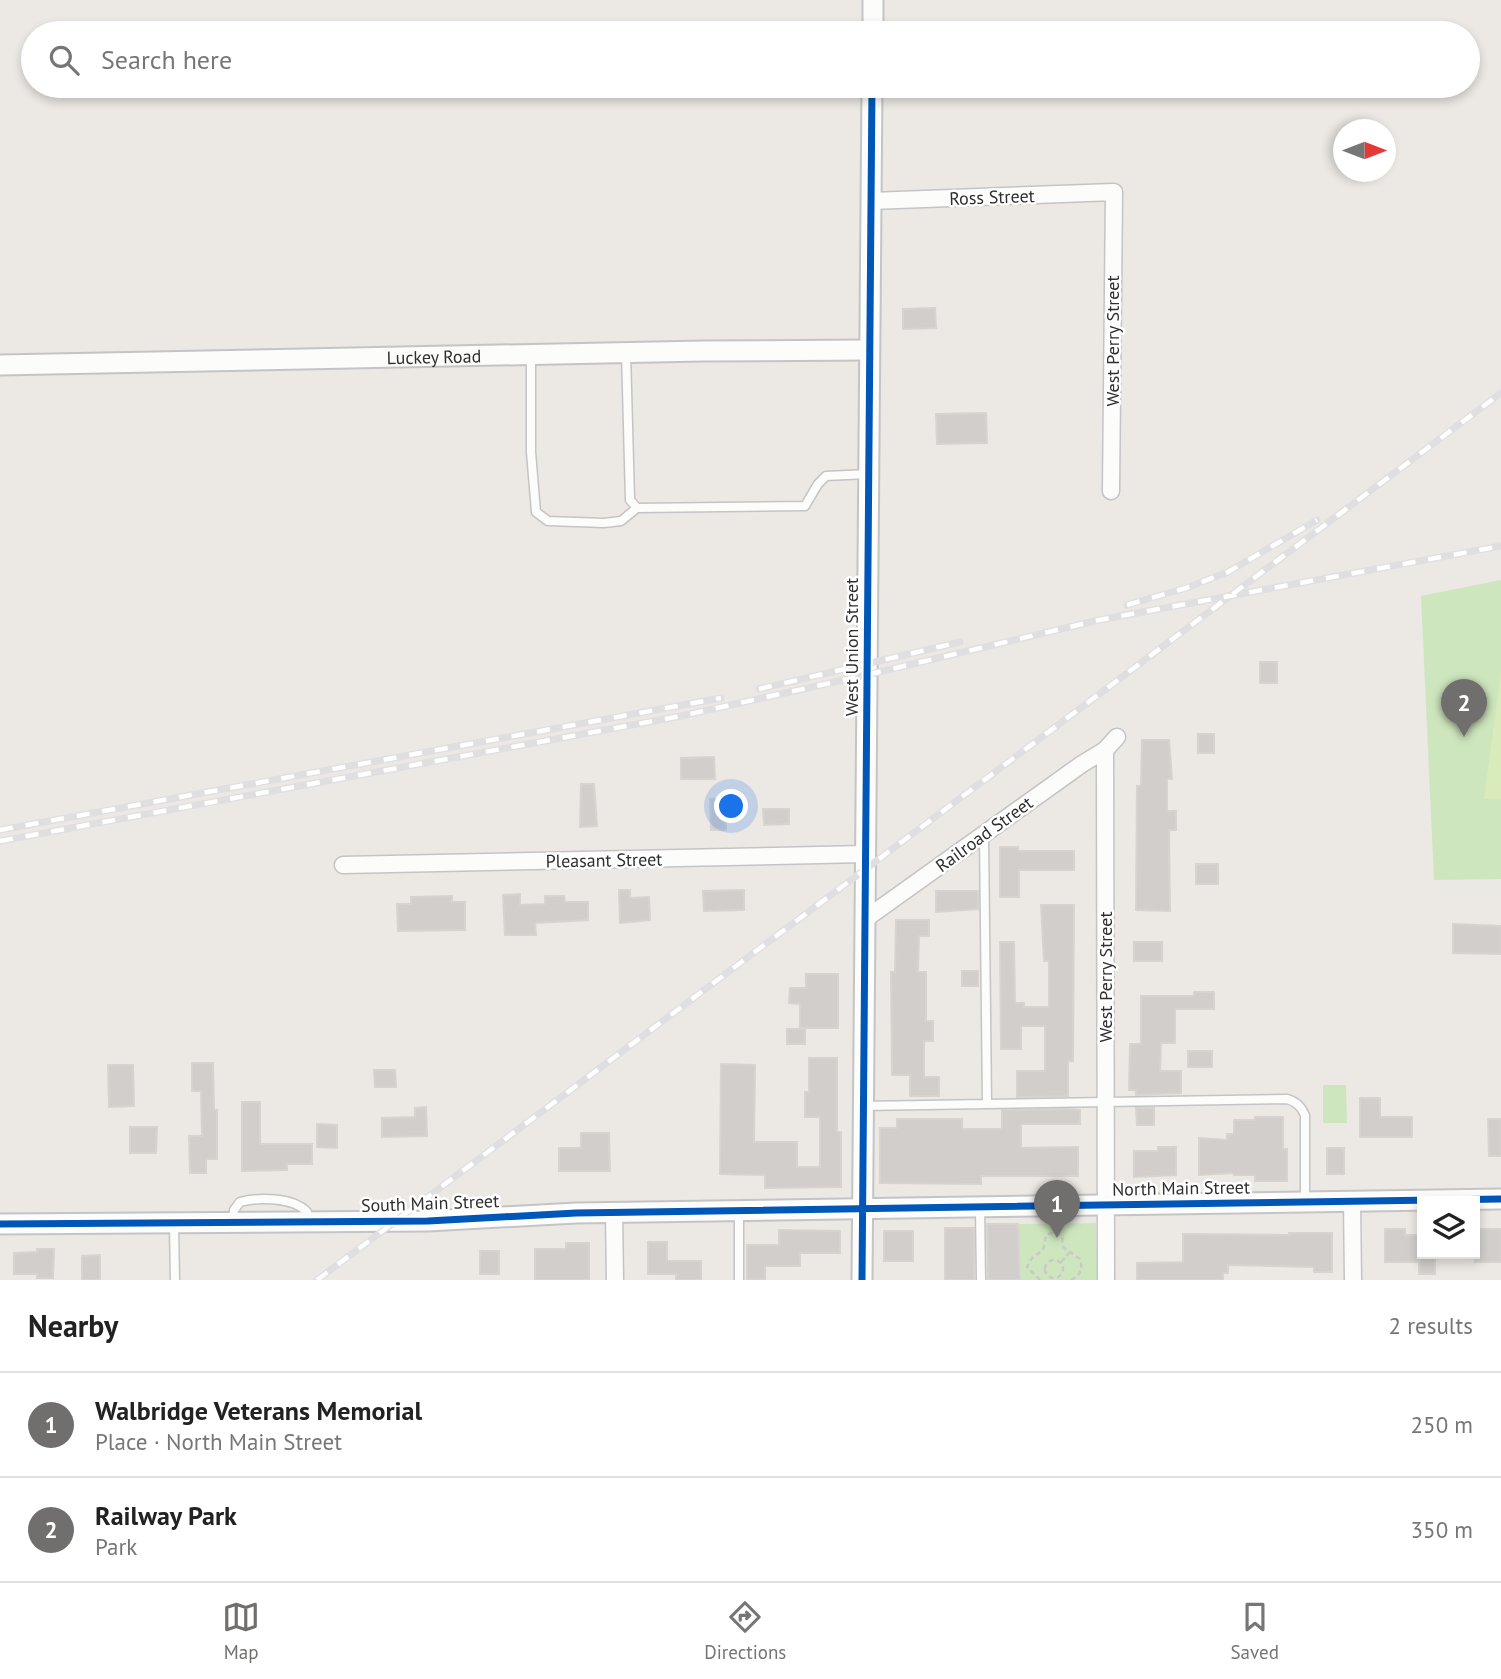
<!DOCTYPE html>
<html lang="en">
<head>
<meta charset="utf-8">
<style>
	body { margin:0; font-family:"PT Sans",sans-serif; background:#f2f2f2; color:#222 }
	.controls { position:absolute; right:21px; bottom:21px; display:grid; overflow:hidden; border-radius:0px; box-shadow:0 4px 10px #0003 }
	.controls button { width:63px; height:63px; display:grid; place-items:center; padding:0; border:0; border-bottom:2px solid #e0e0e0; background:#fff; color:#222; font:35px sans-serif }
	.compass { position:absolute; left:1333px; top:119px; width:63px; height:63px; border-radius:50%; background:#fff; box-shadow:0 4px 10px #0003; rotate:90deg }
	.you { position:absolute; left:732px; top:807px; width:24px; height:24px; margin:-18px; border:5px solid #fff; border-radius:50%; background:#1a73e8; box-shadow:0 0 0 10px #1a73e833 }
	.badge { display:grid; place-items:center; width:46px; height:46px; border-radius:50%; background:#706f6e; color:#fff; font-size:23px; font-weight:700 }
	.pin { position:absolute; translate:-50% -58px; filter:drop-shadow(0 2px 4px #0008) }
	.pin::after { content:''; position:absolute; top:37px; width:24px; height:21px; background:inherit; clip-path:polygon(0 0,100% 0,50% 100%) }
	.list { margin:0; padding:0; list-style:none }
	h2 { display:flex; justify-content:space-between; align-items:center; height:91px; margin:0; padding:0 28px; font-size:30px }
	h2 small { font-size:23px; font-weight:400; color:#767676 }
	.list li { display:grid; grid-template-columns:46px 1fr auto; gap:21px; align-items:center; box-sizing:border-box; height:105px; padding:0 28px; border-top:2px solid #e0e0e0 }
	.list b { display:block; font-size:26px; white-space:nowrap }
	.list p { margin:0; font-size:23px; white-space:nowrap; color:#767676 }
	.list em { font-size:23px; font-style:normal; color:#767676 }
	.icon { flex:none; width:38px; height:38px; fill:none; stroke:currentColor; stroke-width:2; stroke-linecap:round; stroke-linejoin:round }
	.map { position:relative; flex:none; width:1501px; height:1280px; overflow:hidden }
	.search { position:absolute; background:#fff; box-shadow:0 4px 10px #0003; left:21px; right:21px; top:21px; height:77px; display:flex; align-items:center; gap:18px; box-sizing:border-box; padding:0 24px; border-radius:38px; color:#767676; font-size:26px }
	.sheet { height:301px; background:#fff }
	nav { display:flex; justify-content:space-around; align-items:center; box-sizing:border-box; height:98px; border-top:2px solid #e0e0e0; background:#fff; font-size:19px; color:#767676 }
	nav a { display:grid; justify-items:center; gap:4px }
	nav .on { color:#706f6e }
	.map>svg:first-child { display:block }
</style>
</head>
<body>
<div class="map">
<svg width="1501" height="1280" viewBox="0 0 1501 1280">
	<rect width="100%" height="100%" fill="#ece8e4"/>
	<!-- green -->
	<path fill="#cee6be" d="M1501,580V879L1434,880L1421,596Z
		M1323,1085H1346L1347,1123H1323Z
		M1096,1223L1097,1280H1020L1018,1224Z"/>
	<!-- pitch -->
	<path fill="#d9eabb" d="M1501,671V799H1484Z"/>
	<!-- building -->
	<path fill="#d1cecb" stroke="#d7d4d0" stroke-width="2" d="M935,308L936,328L903,329V309Z
		M986,413L987,443L937,444L936,414Z
		M1260,662H1277V683H1260Z
		M1198,734H1214V753H1198Z
		M1142,740H1169L1172,779H1167V811H1176V830H1169L1170,911L1136,910L1137,786H1141Z
		M714,757L715,779H681V758Z
		M581,784H594L597,826L580,827Z
		M725,798L726,830H711L710,799Z
		M763,809H789V824L764,825Z
		M1000,847H1018V851H1074V870H1019V897H1000Z
		M1196,864H1218V884H1196Z
		M619,890H630V898L649,897L650,920L620,923Z
		M744,890V910L704,911L703,891Z
		M936,891H978V909L936,912Z
		M520,894V905L545,904V896H564L565,902H588V920L535,923L536,935H505L503,895Z
		M452,896V902H465V930L398,931L397,904H411V897Z
		M1041,905H1074L1073,1061H1068V1096L1017,1097V1071H1045V1026H1021V1049H1001L1000,942H1014L1015,1003H1024V1007H1049V961H1044Z
		M896,920H929V936H919L918,972H926V1021H933V1041H924V1077H939V1096H910V1075H892L891,972H895Z
		M1453,924L1501,926V954L1453,953Z
		M1134,942H1162V961H1134Z
		M962,971H978V986H962Z
		M806,974H838V1028H800V1004L789,1003L790,988H806Z
		M1194,992H1214V1009H1175V1043H1161L1160,1071H1181V1093L1136,1095V1090H1129L1130,1044H1141V996H1194Z
		M787,1029H805V1044H787Z
		M1188,1051H1212V1067H1188Z
		M809,1058H837V1132H841V1187L765,1188V1175L720,1174L721,1064L755,1065L754,1142H797V1167H820V1117H805V1092H809Z
		M192,1063H213L214,1110H217V1159H206V1173H190L189,1136H202L201,1091H192Z
		M108,1065H133L134,1106L109,1107Z
		M374,1070H395L396,1087H375Z
		M1360,1098H1380V1117H1412V1137H1360Z
		M242,1102H260V1144H312V1164H287V1170L242,1171Z
		M426,1107L427,1136L382,1137V1118L415,1117V1108Z
		M1136,1108H1154V1125H1137Z
		M1068,1109L1080,1110V1124H1021V1148L1078,1147V1176H981V1184L880,1183V1128H897V1119H962V1129H1002V1110Z
		M1255,1117H1283V1149H1287V1181H1255V1175H1234V1173L1199,1175V1138L1227,1140V1134H1234V1120H1255Z
		M1488,1119H1501V1156H1489Z
		M317,1124L337,1125V1148L317,1147Z
		M130,1127H157L156,1153H130Z
		M581,1133H609L610,1171H559V1148H581Z
		M1158,1147H1176V1175L1134,1177V1151H1158Z
		M1327,1148H1344V1174H1327Z
		M987,1224H1018L1020,1280H988Z
		M945,1228H974V1280H945Z
		M1385,1229H1405V1235H1422V1254H1435V1274H1419V1262H1385Z
		M1475,1229H1501V1262H1475Z
		M779,1230L840,1231V1253H800V1266H765V1279H747V1245H779Z
		M884,1231H913V1261H884Z
		M1289,1233H1332V1272H1314V1267L1228,1265V1273H1223V1280H1137V1263L1183,1262V1234L1289,1235Z
		M648,1242H667V1261H701V1280H676V1274H648Z
		M566,1243H589V1280H535V1249H566Z
		M37,1249H54L53,1278H37V1274H14V1253L37,1252Z
		M480,1251H499V1274H480Z
		M100,1255V1280H82V1256Z"/>
	<g fill="none" stroke-linecap="round" stroke-linejoin="round">
		<defs>
			<path id="service" d="M626,352L630,500L637,508L805,506L818,484L826,476L868,474
				M531,354V452L536,512L548,521L604,523L621,521L637,508
				M984,835L987,1104
				M863,1106L1287,1099C1296,1101 1301,1106 1305,1115V1202
				M980,1207L981,1280
				M739,1210V1280
				M233,1221L234,1210L240,1202C258,1197 293,1197 307,1212L308,1221
				M174,1225L175,1280"/>
			<path id="minor" d="M871,201L1114,192L1111,491
				M1105,750L1106,1280
				M343,865L865,854
				M864,920L1082,764L1105,750L1117,737
				M1352,1201L1353,1280
				M614,1213L615,1280"/>
			<g id="tertiary">
				<path d="M873,33V0"/>
				<path id="s1" d="M0,365L703,351L869,350"/>
				<path d="M0,1224L428,1221L576,1213L1501,1199"/>
				<path d="M862,1280L872,86"/>
			</g>
		</defs>
		<!-- service casing -->
		<use href="#service" stroke="#c5c4c5" stroke-width="11"/>
		<!-- minor casing -->
		<use href="#minor" stroke="#c5c4c5" stroke-width="19"/>
		<!-- tertiary casing -->
		<use href="#tertiary" stroke="#c5c4c5" stroke-width="23"/>
		<!-- path -->
		<path stroke="#c9c9c8" stroke-width="2.5" stroke-dasharray="5 3.5" stroke-linecap="butt" d="M1045 1269a9 9 0 1 1 18 0a9 9 0 1 1-18 0Z
			M1061,1262L1069,1253
			M1040,1280L1027,1267L1032,1258L1043,1250L1046,1235L1054,1232L1062,1236L1063,1247L1080,1259C1083,1269 1081,1275 1071,1280"/>
		<!-- service -->
		<use href="#service" stroke="#fcfcfb" stroke-width="8"/>
		<!-- minor -->
		<use href="#minor" stroke="#fcfcfb" stroke-width="16"/>
		<!-- tertiary -->
		<use href="#tertiary" stroke="#fcfcfb" stroke-width="19"/>
		<defs>
			<path id="rail" d="M1127,605L1186,588L1228,572L1317,520
				M759,689L960,642
				M0,830L721,698
				M0,841L681,716L866,675L1099,620L1501,546
				M317,1280L1501,393"/>
		</defs>
		<!-- rail casing -->
		<use href="#rail" stroke="#dfdfe1" stroke-width="7"/>
		<!-- rail -->
		<use href="#rail" stroke="#fff" stroke-width="4.5" stroke-dasharray="13" stroke-linecap="butt"/>
		<defs>
			<path id="cycleway" d="M0,1224L428,1221L576,1213L1501,1199
				M862,1280L872,86"/>
		</defs>
		<!-- cycleway casing -->
		<use href="#cycleway" stroke="#fff" stroke-width="11"/>
		<!-- cycleway -->
		<use href="#cycleway" stroke="#0057b8" stroke-width="7"/>
	</g>
	<g text-anchor="middle" dominant-baseline="central" stroke-width="5" stroke-linejoin="round" paint-order="stroke">
		<!-- street labels -->
		<g font-size="18" fill="#2e2e2e" stroke="#fff">
			<text transform="translate(992 197) rotate(-2)">Ross Street</text>
			<text transform="translate(1112 341) rotate(-90)">West Perry Street</text>
			<text stroke="none"><textPath href="#s1" startOffset="434">Luckey Road</textPath></text>
			<text transform="translate(851 647) rotate(-90)">West Union Street</text>
			<text transform="translate(984 834) rotate(-36)">Railroad Street</text>
			<text transform="translate(604 860) rotate(-1)">Pleasant Street</text>
			<text transform="translate(1105 977) rotate(-90)">West Perry Street</text>
			<text transform="translate(1181 1188) rotate(-1)">North Main Street</text>
			<text transform="translate(430 1203) rotate(-2)">South Main Street</text>
		</g>
	</g>
</svg>
<div class="controls">
<button><svg class="icon" aria-label="layers" viewBox="0 0 24 24"><path d="M12 4l9 5-9 5-9-5zM3 14l9 5 9-5"/></svg></button>
</div>
<svg class="compass" viewBox="-18 -18 36 36"><path d="M0-13l5 13h-10z" fill="#e53935"/><path d="M0 13l5-13h-10z" fill="#767676"/></svg>
<div class="you"></div>
<div class="pin badge" style="left:1057px;top:1238px">1</div>
<div class="pin badge" style="left:1464px;top:737px">2</div>
<div class="search"><svg class="icon" aria-label="search" viewBox="0 0 24 24"><circle cx="10" cy="10" r="6"/><path d="M15 15l6 6"/></svg>Search here</div>
</div>
<section class="sheet">
<h2>Nearby<small>2 results</small></h2>
<ul class="list">
<li><span class="badge">1</span><div><b>Walbridge Veterans Memorial</b><p>Place · North Main Street</p></div><em>250 m</em></li>
<li><span class="badge">2</span><div><b>Railway Park</b><p>Park</p></div><em>350 m</em></li>
</ul>
</section>
<nav>
<a class="on"><svg class="icon" aria-label="map" viewBox="0 0 24 24"><path d="M3 6l6-2 6 2 6-2v14l-6 2-6-2-6 2zM9 4v14M15 6v14"/></svg>Map</a>
<a><svg class="icon" aria-label="directions" viewBox="0 0 24 24"><path d="M12 3l9 9-9 9-9-9zM9 14v-3h6M13 9l2 2-2 2"/></svg>Directions</a>
<a><svg class="icon" aria-label="saved" viewBox="0 0 24 24"><path d="M7 4h10v16l-5-4-5 4z"/></svg>Saved</a>
</nav>
</body>
</html>
